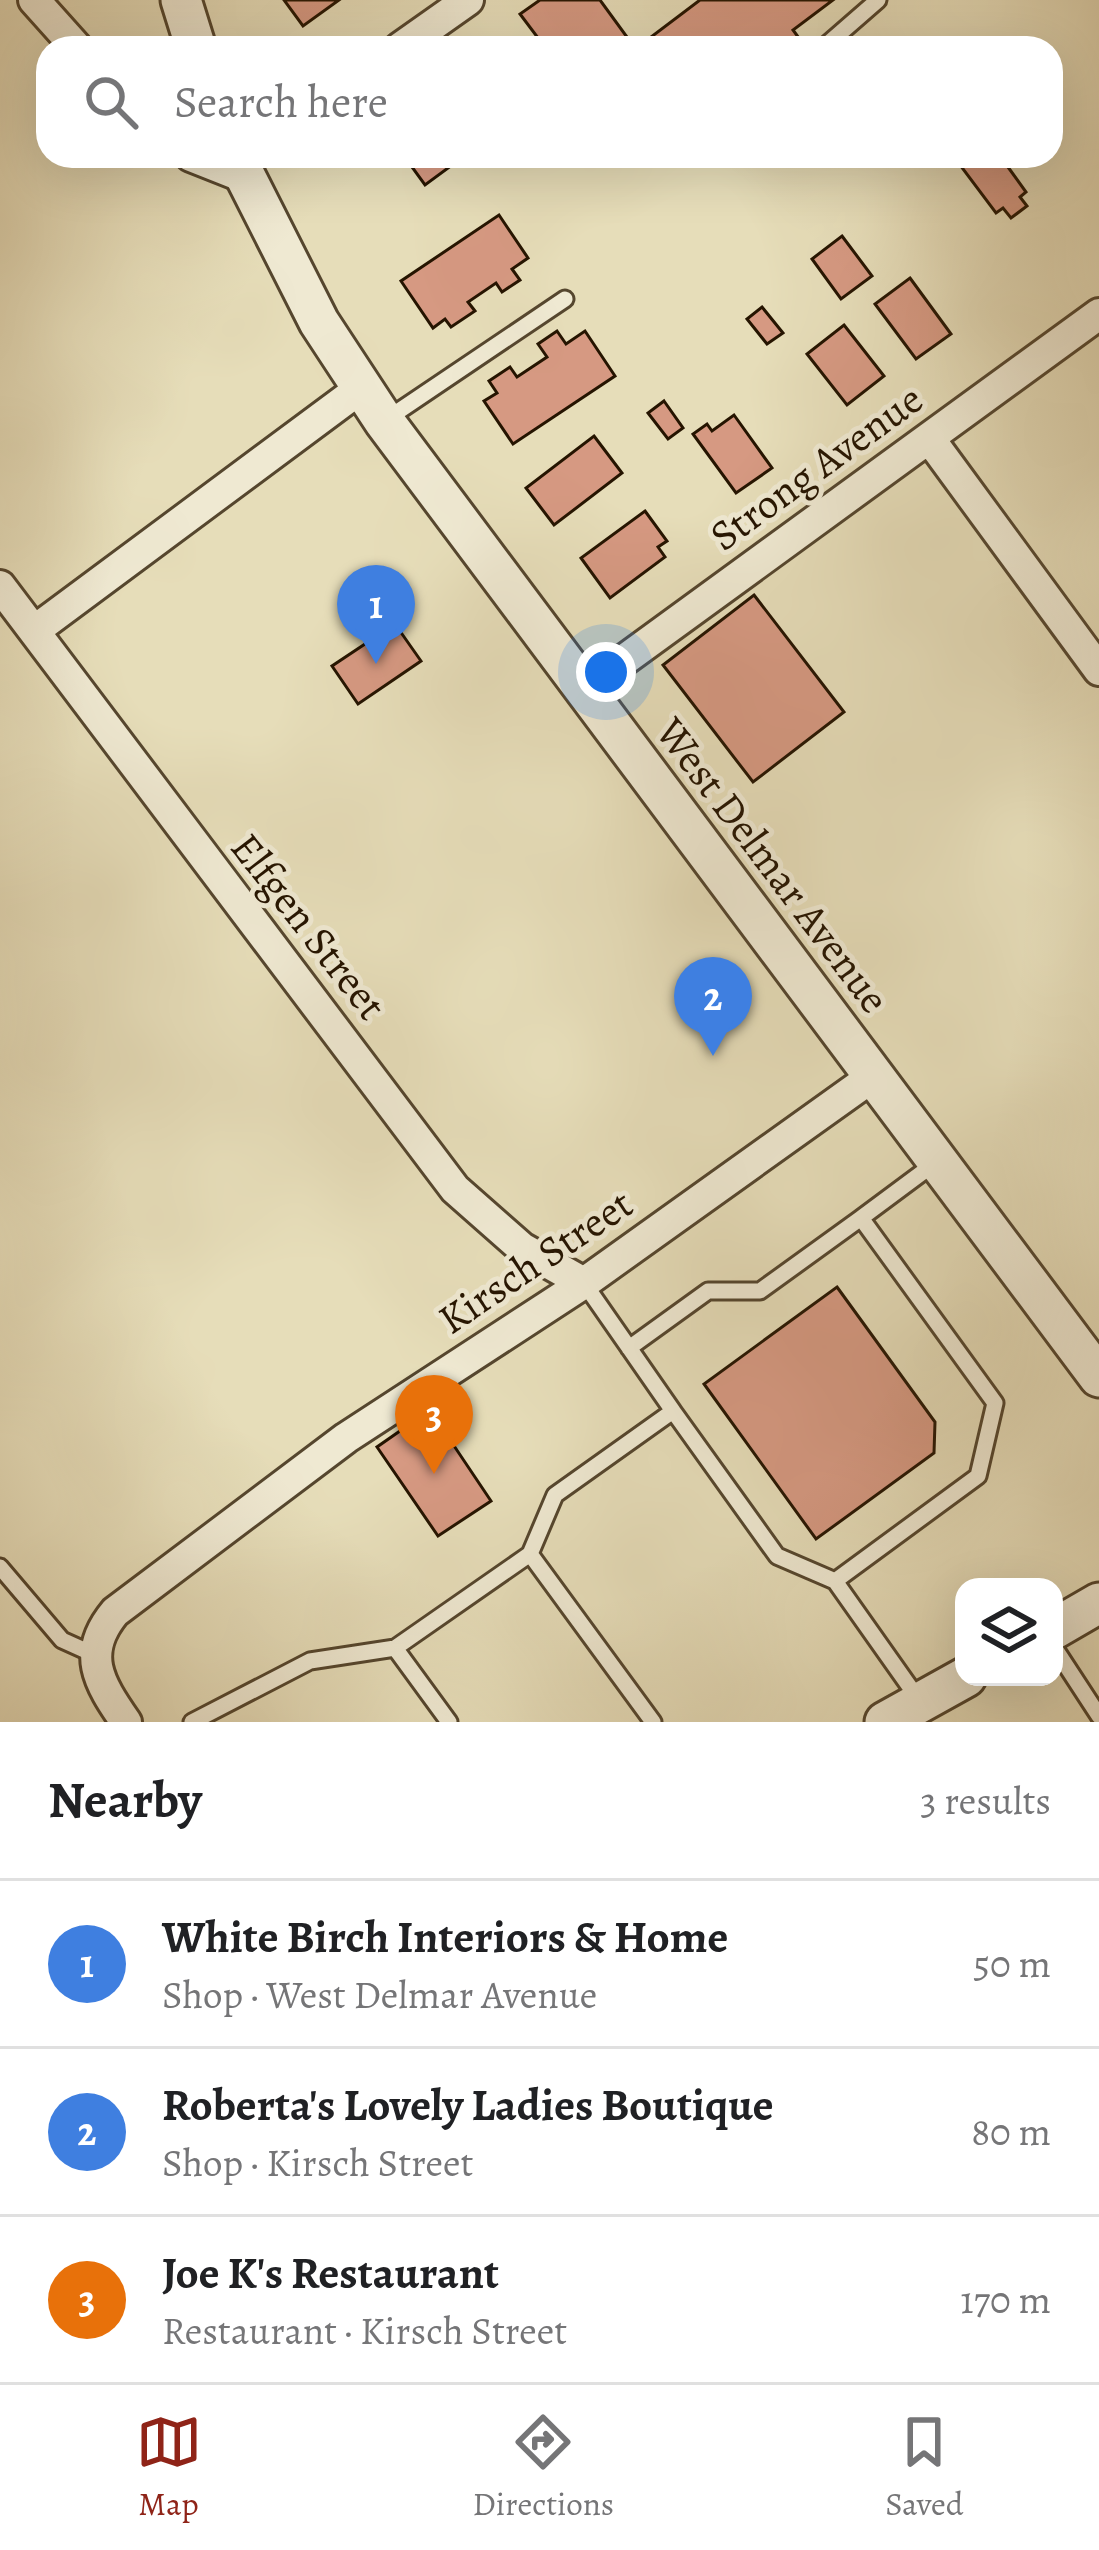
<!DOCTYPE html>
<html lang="en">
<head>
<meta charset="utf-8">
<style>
	body { margin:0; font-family:Alegreya,serif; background:#f2f2f2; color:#202124 }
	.controls { position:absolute; right:36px; bottom:36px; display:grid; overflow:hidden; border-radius:24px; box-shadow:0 12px 48px #0002 }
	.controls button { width:108px; height:108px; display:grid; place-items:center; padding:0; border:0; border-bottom:3px solid #e0e0e0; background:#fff; color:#202124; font:60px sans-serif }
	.you { position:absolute; left:606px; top:672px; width:42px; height:42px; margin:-30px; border:9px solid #fff; border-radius:50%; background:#1a73e8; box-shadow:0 0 0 18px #1a73e833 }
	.badge { display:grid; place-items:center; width:78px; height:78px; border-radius:50%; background:#8f2418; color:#fff; font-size:39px; font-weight:700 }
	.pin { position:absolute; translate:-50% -99px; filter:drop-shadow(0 3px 6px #0008) }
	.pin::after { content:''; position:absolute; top:63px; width:42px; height:36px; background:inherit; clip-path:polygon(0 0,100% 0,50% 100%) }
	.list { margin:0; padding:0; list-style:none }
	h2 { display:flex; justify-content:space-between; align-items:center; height:156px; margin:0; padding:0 48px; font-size:51px }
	h2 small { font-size:39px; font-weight:400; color:#757577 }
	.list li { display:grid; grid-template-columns:78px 1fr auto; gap:36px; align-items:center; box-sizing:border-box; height:168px; padding:0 48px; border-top:3px solid #e0e0e0 }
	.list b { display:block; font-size:45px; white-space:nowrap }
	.list p { margin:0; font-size:39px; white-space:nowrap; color:#757577 }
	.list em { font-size:39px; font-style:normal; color:#757577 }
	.icon { flex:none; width:66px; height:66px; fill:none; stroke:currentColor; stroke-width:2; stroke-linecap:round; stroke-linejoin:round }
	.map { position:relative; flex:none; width:1099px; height:1722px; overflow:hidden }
	.search { position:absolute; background:#fff; box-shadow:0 12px 48px #0002; left:36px; right:36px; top:36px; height:132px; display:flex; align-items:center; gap:30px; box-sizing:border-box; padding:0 42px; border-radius:36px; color:#757577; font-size:45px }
	.sheet { height:660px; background:#fff }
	nav { display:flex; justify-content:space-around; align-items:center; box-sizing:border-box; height:168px; border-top:3px solid #e0e0e0; background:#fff; font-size:33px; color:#757577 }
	nav a { display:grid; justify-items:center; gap:6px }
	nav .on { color:#8f2418 }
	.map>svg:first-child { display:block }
</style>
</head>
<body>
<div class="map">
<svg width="1099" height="1722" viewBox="0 0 1099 1722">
	<rect width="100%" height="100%" fill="#e6ddb9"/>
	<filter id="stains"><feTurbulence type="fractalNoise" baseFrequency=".00167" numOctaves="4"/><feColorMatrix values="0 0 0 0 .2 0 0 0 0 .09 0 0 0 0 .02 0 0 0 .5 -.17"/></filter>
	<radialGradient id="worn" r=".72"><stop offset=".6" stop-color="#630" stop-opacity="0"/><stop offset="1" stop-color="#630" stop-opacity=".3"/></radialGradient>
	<!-- building -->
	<path fill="#d69982" stroke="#251400" stroke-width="3" d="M284,0H339L303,26Z
		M540,0H600L635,48H558L552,40L544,46L520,14Z
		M700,0H833L793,30L804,45L800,48H659L651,37Z
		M404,156H463V157L425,185Z
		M1000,156L1026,192L1020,197L1027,206L1011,218L1003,208L996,213L954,157Z
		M499,215L528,258L512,269L520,280L502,292L496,283L468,302L475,311L451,327L445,319L433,328L401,281Z
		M842,236L872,276L841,299L812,259Z
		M910,278L951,334L916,359L875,304Z
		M762,307L783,333L767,344L747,319Z
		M844,325L884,376L847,405L807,354Z
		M557,331L566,344L585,331L615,376L513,444L484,401L497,393L489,381L510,367L517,377L547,357L538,344Z
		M664,401L683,428L668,439L648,413Z
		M734,415L772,468L736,493L693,434L707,424L712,431Z
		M594,436L622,473L554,525L526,488Z
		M645,511L667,541L658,547L665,557L610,598L581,558Z
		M754,595L844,712L753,782L663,665Z
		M395,624L421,661L358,704L332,666Z
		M837,1287L935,1422L934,1453L816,1539L704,1384Z
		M430,1410L491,1501L438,1536L377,1447Z"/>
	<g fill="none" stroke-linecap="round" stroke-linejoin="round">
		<defs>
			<path id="service" d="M823,48L878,0
				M387,419L565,299
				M584,1283L673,1411
				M629,1348L708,1291H760L861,1218
				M530,1554L555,1495L673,1411L777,1556L835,1581L919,1700
				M0,1567L62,1640L93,1654
				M835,1581L978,1476L995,1403L861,1218L935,1163
				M1054,1647L1099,1716
				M192,1722L310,1661L395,1648
				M449,1722L395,1648L530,1554L653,1722"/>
			<path id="minor" d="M34,0L77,48
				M400,48L468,0
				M191,156L244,177
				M929,438L1099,670
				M0,586L455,1189L522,1248L584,1283
				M34,631L361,388
				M583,690L1099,314
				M126,1722C98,1682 81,1653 115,1612L346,1438L584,1283L872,1077"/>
			<path id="tertiary" d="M181,0L196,48
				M235,156L319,322L384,421L1099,1377
				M1054,1629L1099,1603
				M885,1722L966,1677"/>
		</defs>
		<!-- service casing -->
		<use href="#service" stroke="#55462e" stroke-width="21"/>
		<!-- minor casing -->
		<use href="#minor" stroke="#55462e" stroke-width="36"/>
		<!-- tertiary casing -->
		<use href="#tertiary" stroke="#55462e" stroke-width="45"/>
		<!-- service -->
		<use href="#service" stroke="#efe9d2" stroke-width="15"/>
		<!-- minor -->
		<use href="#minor" stroke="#efe9d2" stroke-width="30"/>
		<!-- tertiary -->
		<use href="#tertiary" stroke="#efe9d2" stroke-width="39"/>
	</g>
	<g text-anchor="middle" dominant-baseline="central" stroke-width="10" stroke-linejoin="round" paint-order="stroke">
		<!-- street labels -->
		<g font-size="42" fill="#251400" stroke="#efe9d2">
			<text transform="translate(816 467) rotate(-36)">Strong Avenue</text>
			<text transform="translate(773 865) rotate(53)">West Delmar Avenue</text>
			<text transform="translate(309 926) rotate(52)">Elfgen Street</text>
			<text transform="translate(535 1261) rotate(-34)">Kirsch Street</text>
		</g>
	</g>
	<rect width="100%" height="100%" filter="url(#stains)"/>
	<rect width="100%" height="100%" fill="url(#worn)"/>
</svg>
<div class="controls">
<button><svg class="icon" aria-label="layers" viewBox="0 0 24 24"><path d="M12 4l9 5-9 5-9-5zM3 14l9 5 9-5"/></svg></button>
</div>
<div class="you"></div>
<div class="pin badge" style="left:376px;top:664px;background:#3f7fe0">1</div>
<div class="pin badge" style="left:713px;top:1056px;background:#3f7fe0">2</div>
<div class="pin badge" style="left:434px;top:1474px;background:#e8710a">3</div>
<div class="search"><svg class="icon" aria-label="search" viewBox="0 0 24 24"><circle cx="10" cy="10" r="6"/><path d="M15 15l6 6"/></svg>Search here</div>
</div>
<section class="sheet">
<h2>Nearby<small>3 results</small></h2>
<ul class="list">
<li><span class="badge" style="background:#3f7fe0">1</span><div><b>White Birch Interiors &amp; Home</b><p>Shop · West Delmar Avenue</p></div><em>50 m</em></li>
<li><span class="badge" style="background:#3f7fe0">2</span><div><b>Roberta's Lovely Ladies Boutique</b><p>Shop · Kirsch Street</p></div><em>80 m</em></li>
<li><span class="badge" style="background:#e8710a">3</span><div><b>Joe K's Restaurant</b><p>Restaurant · Kirsch Street</p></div><em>170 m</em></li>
</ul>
</section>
<nav>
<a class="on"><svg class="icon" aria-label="map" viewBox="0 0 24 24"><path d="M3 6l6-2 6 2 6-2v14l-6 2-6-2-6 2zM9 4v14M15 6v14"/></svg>Map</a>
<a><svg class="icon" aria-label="directions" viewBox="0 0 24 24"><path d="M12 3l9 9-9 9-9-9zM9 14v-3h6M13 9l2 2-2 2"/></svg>Directions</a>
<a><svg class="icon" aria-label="saved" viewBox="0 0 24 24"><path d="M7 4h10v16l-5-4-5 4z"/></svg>Saved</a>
</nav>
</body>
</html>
